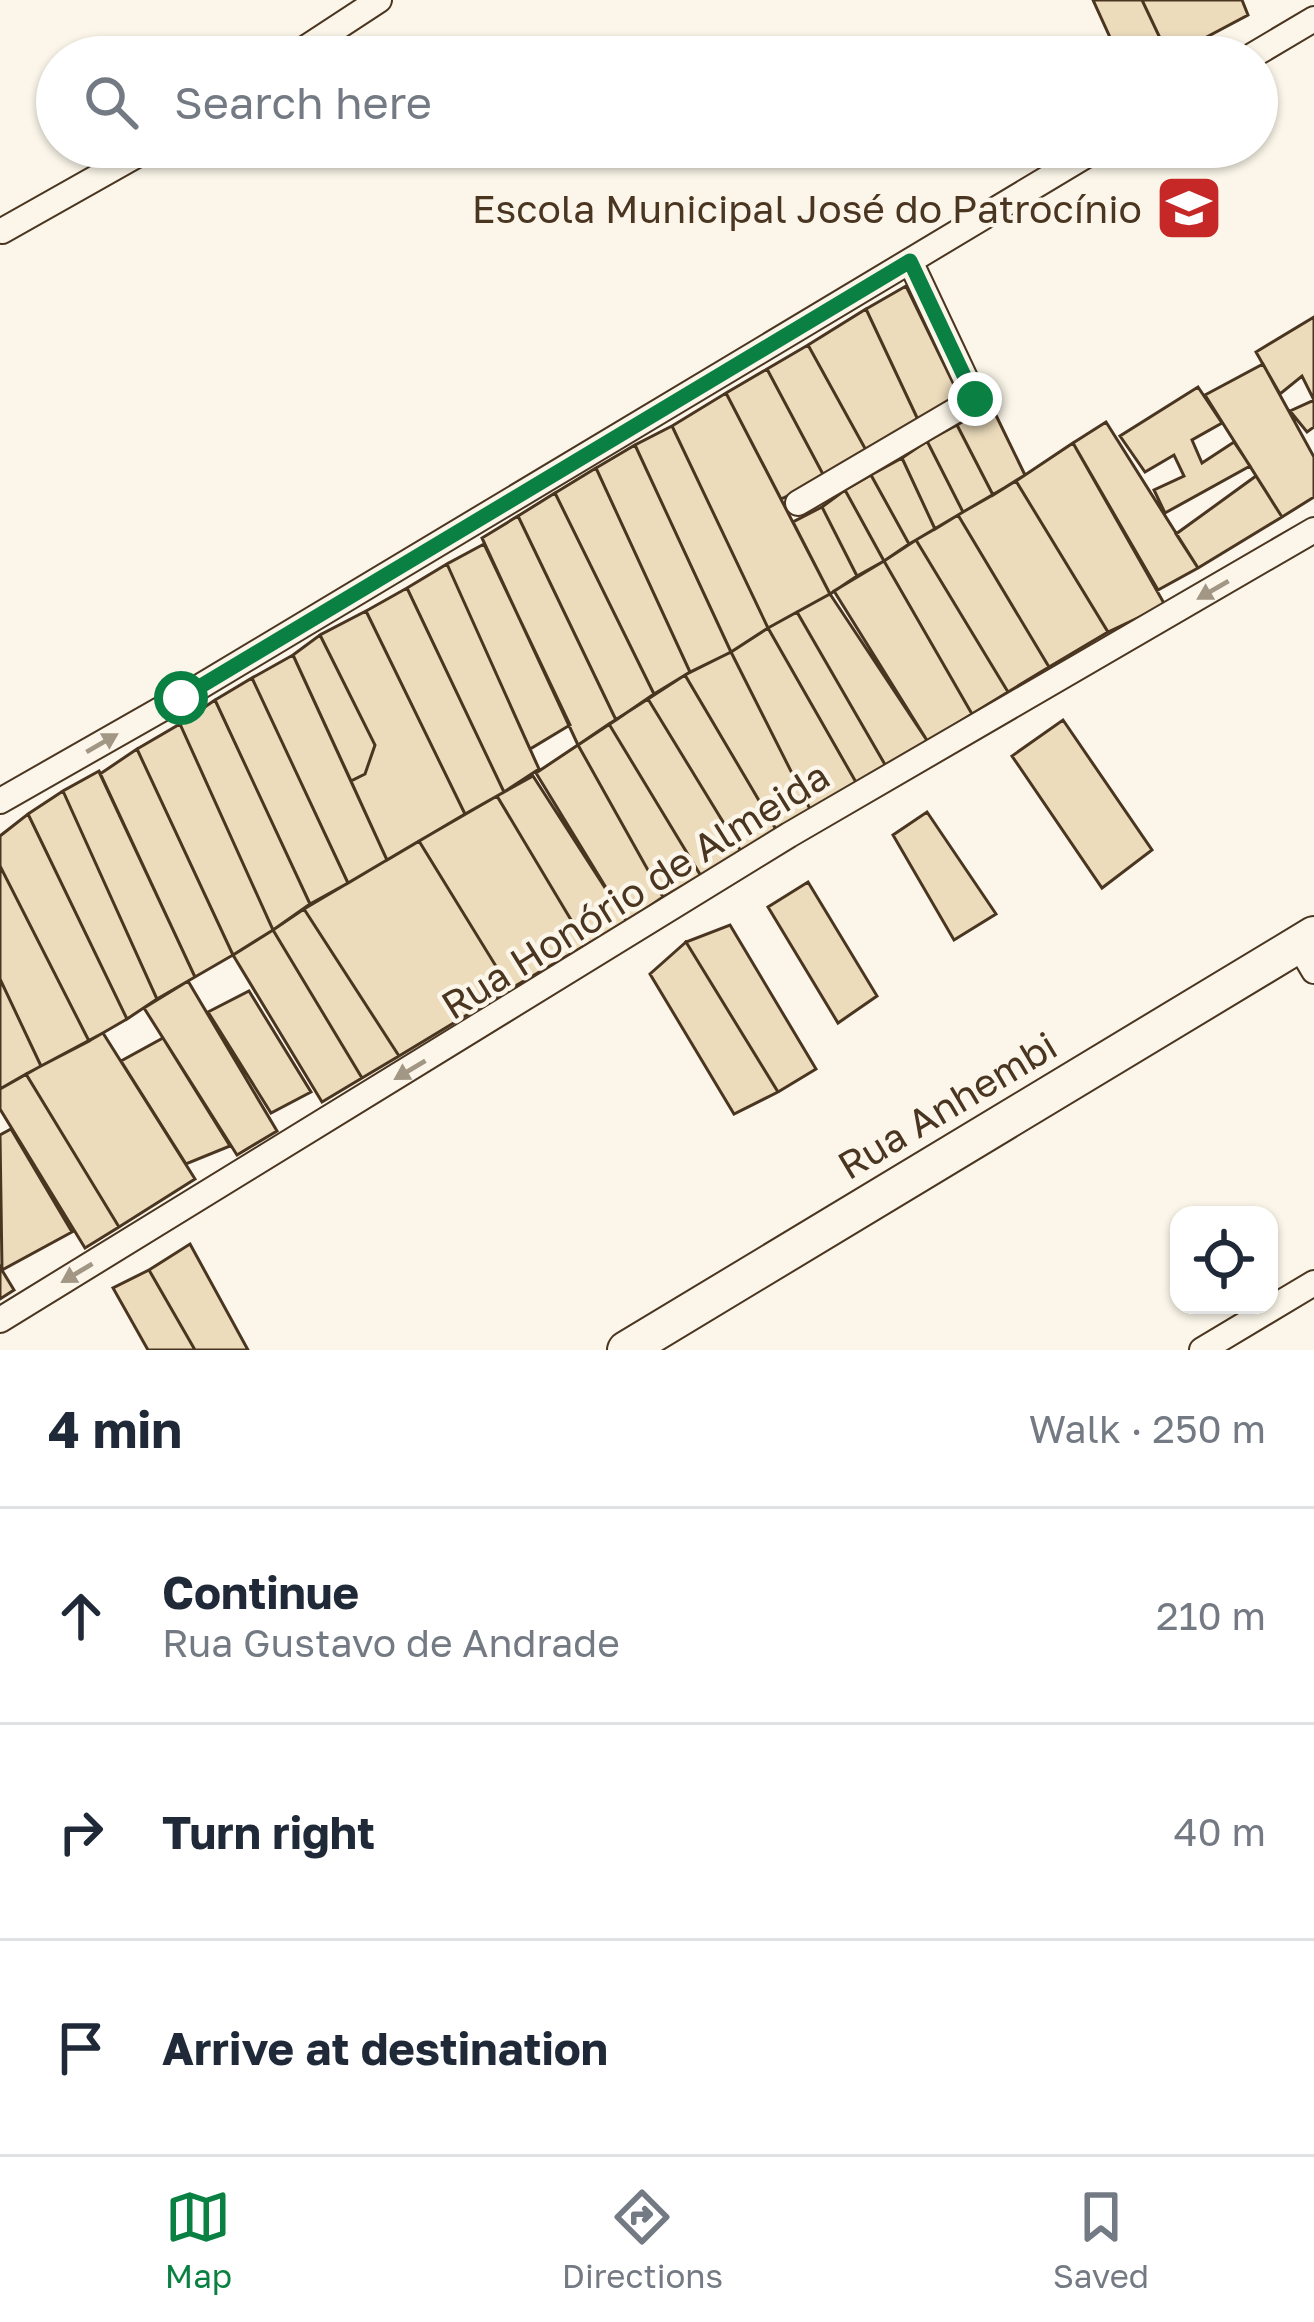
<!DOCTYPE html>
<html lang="en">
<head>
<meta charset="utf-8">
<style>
	body { margin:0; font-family:"Golos Text",sans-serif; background:#f2f2f3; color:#1f2937 }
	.controls { position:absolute; right:36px; bottom:36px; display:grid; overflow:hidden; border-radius:24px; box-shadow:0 3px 9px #0004 }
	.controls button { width:108px; height:108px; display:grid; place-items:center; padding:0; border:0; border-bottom:3px solid #e0e1e3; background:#fff; color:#1f2937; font:60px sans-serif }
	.stop { position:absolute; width:36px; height:36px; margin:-27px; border:9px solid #0b8043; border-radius:50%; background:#fff }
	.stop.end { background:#0b8043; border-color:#fff; box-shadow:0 3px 12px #0008 }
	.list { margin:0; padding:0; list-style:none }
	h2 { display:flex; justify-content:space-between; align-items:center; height:156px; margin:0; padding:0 48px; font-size:51px }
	h2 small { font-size:39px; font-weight:400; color:#747a83 }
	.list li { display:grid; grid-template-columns:78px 1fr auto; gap:36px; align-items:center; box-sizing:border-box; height:216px; padding:0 48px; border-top:3px solid #e0e1e3 }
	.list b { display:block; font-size:45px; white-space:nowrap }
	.list p { margin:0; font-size:39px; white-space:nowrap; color:#747a83 }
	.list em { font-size:39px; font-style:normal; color:#747a83 }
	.icon { flex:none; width:66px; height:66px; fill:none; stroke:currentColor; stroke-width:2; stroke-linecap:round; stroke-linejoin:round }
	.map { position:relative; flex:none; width:1314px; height:1350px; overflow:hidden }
	.search { position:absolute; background:#fff; box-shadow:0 3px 9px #0004; left:36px; right:36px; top:36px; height:132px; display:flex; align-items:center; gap:30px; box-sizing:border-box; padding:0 42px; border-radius:66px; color:#747a83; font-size:45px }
	.sheet { height:804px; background:#fff }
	nav { display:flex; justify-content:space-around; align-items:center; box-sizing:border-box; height:168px; border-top:3px solid #e0e1e3; background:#fff; font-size:33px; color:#747a83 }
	nav a { display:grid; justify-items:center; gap:6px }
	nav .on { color:#0b8043 }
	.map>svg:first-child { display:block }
</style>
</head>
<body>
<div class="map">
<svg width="1314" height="1350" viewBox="0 0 1314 1350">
	<rect width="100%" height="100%" fill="#fbf6e9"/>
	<!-- building -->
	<path fill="#ecdcbc" stroke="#4a3520" stroke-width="3" d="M1093,0H1142L1169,57H1119Z
		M1142,0H1242L1248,15L1169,57Z
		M906,286L960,397L920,424L866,309Z
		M866,309L920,424L867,452L808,345Z
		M1314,317V427L1307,432L1290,411L1314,400L1302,376L1280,394L1256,352Z
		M808,345L867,452L825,478L767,369Z
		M1263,364L1314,457V497L1282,517L1205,395Z
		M767,369L825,478L781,499L726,393Z
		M1198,387L1222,423L1192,440L1202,463L1234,442L1250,466L1165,513L1154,490L1184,476L1174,455L1145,472L1120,436Z
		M726,393L830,594L768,628L672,426Z
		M991,405L1025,475L993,495L957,425Z
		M1106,422L1198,568L1158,590L1073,443Z
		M957,425L993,495L963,512L927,441Z
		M672,426L768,628L731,652L635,445Z
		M927,441L963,512L935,529L902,458Z
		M1073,443L1165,605L1108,632L1016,481Z
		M635,445L731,652L690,672L596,468Z
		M902,458L935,529L909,544L871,475Z
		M596,468L690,672L654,694L555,493Z
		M871,475L909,544L884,561L845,490Z
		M1256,476L1282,517L1198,568L1176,534Z
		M1016,481L1108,632L1049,667L958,515Z
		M845,490L884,561L857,576L822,507Z
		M555,493L654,694L616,720L518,516Z
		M822,507L857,576L830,594L793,522Z
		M958,515L1049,667L1008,692L916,540Z
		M518,516L616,720L578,745L482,538Z
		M916,540L1008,692L972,714L884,561Z
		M484,544L570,725L530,749L447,564Z
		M884,561L972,714L928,742L834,591Z
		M447,564L539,769L504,792L407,588Z
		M407,588L504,792L465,814L366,611Z
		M830,594L928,742L887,768L797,612Z
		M366,611L465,814L387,860L351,781L365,774L375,745L320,635Z
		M797,612L887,768L857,784L768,628Z
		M768,628L857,784L810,809L731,652Z
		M320,635L375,745L365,774L351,781L293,655Z
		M731,652L810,809L777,831L685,675Z
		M293,655L387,860L348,883L252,678Z
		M685,675L777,831L742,853L648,699Z
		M252,678L348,883L310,904L215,700Z
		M648,699L742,853L701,876L609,724Z
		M215,700L310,904L273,930L180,724Z
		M1063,720L1152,850L1102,888L1012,756Z
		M180,724L273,930L233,955L137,749Z
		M609,724L701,876L663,897L578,745Z
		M578,745L663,897L627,922L536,773Z
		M137,749L233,955L195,977L100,774Z
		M99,771L195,977L157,999L63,791Z
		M533,776L627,922L586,945L497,796Z
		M63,791L157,999L127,1019L28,814Z
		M497,796L586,945L510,989L419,841Z
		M927,812L996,914L954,940L893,835Z
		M28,814L127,1019L89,1041L0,866V836Z
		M419,841L510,989L399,1056L304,909Z
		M0,866L89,1041L41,1066L0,979Z
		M808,882L877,996L838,1023L768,907Z
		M304,909L399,1056L362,1078L273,930Z
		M730,925L816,1069L778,1092L686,942Z
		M273,930L362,1078L322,1102L233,955Z
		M686,942L778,1092L734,1114L650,974Z
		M0,979L41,1066L0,1089Z
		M188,981L277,1131L237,1155L144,1008Z
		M249,991L311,1092L271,1113L208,1012Z
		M103,1033L195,1179L119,1227L26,1074Z
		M163,1038L230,1146L186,1164L121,1061Z
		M26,1074L119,1227L85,1248L0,1109V1089Z
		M11,1129L72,1232L2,1270L0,1135Z
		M190,1244L248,1350H195L149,1270Z
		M0,1267L14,1290L0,1299Z
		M149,1270L195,1350H148L113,1288Z"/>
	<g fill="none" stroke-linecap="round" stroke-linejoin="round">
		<defs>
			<path id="street" d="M292,57L379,0
				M1250,57L1314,19
				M2,231L151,147
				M798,503L975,399L910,261
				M0,801L181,698L1100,147
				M1298,944L1314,971
				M0,1320L789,835L1314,530
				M1202,1350L1314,1283"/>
			<path id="secondary" d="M626,1350L1314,935"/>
		</defs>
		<!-- street casing -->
		<use href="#street" stroke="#4a3520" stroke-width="28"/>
		<!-- secondary casing -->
		<use href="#secondary" stroke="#4a3520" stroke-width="40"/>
		<!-- street -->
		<use href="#street" stroke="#fbf6e9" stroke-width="24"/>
		<!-- secondary -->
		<use href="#secondary" stroke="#fbf6e9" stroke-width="36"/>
	</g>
	<!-- one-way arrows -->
	<defs><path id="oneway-solid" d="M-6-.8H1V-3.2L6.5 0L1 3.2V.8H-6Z" transform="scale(3)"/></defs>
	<g fill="#a29684">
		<use href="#oneway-solid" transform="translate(1213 590) rotate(150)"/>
		<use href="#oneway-solid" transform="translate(102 743) rotate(-30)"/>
		<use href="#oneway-solid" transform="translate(410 1070) rotate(149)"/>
		<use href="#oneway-solid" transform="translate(77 1273) rotate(149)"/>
	</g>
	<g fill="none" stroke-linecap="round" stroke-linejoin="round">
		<!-- route -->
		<path stroke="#0b8043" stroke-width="15" d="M181,698L910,261L975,399"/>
	</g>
	<!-- icons -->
	<defs>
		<symbol id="school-square" viewBox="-11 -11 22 22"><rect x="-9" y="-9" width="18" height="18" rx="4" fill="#c62828" stroke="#fbf6e9"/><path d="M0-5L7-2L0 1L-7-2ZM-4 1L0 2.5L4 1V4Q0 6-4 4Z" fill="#fff"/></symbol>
	</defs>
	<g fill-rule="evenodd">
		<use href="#school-square" x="1151" y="170" width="76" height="76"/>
	</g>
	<g text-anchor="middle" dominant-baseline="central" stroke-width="9" stroke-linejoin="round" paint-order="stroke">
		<!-- poi labels -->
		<g font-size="39" fill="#4a3520" stroke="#fbf6e9" text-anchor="end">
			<text x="1142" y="208">Escola Municipal José do Patrocínio</text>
		</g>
		<!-- street labels -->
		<g font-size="39" fill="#4a3520" stroke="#fbf6e9">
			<text transform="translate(635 890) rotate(-32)">Rua Honório de Almeida</text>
			<text transform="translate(947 1105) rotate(-31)">Rua Anhembi</text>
		</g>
	</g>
</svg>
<div class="controls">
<button><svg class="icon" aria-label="locate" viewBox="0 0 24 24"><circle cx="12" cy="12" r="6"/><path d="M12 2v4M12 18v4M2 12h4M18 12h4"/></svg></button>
</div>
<div class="stop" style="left:181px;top:698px"></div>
<div class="stop end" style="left:975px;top:399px"></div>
<div class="search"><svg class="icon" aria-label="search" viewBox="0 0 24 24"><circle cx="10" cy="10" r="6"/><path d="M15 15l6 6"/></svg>Search here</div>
</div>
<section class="sheet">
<h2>4 min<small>Walk · 250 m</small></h2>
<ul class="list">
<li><svg class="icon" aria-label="ahead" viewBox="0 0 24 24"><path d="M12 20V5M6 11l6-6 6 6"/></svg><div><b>Continue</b><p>Rua Gustavo de Andrade</p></div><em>210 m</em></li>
<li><svg class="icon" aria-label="right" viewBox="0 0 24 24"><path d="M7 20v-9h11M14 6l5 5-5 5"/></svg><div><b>Turn right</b></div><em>40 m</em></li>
<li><svg class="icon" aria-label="arrive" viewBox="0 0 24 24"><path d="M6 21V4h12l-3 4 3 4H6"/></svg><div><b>Arrive at destination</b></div></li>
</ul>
</section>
<nav>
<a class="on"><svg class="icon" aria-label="map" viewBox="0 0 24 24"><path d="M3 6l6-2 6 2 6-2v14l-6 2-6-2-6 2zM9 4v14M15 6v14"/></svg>Map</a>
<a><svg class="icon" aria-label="directions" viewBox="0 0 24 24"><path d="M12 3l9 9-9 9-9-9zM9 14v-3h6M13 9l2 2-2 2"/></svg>Directions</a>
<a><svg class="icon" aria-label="saved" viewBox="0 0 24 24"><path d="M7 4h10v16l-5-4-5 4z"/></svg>Saved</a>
</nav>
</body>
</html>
